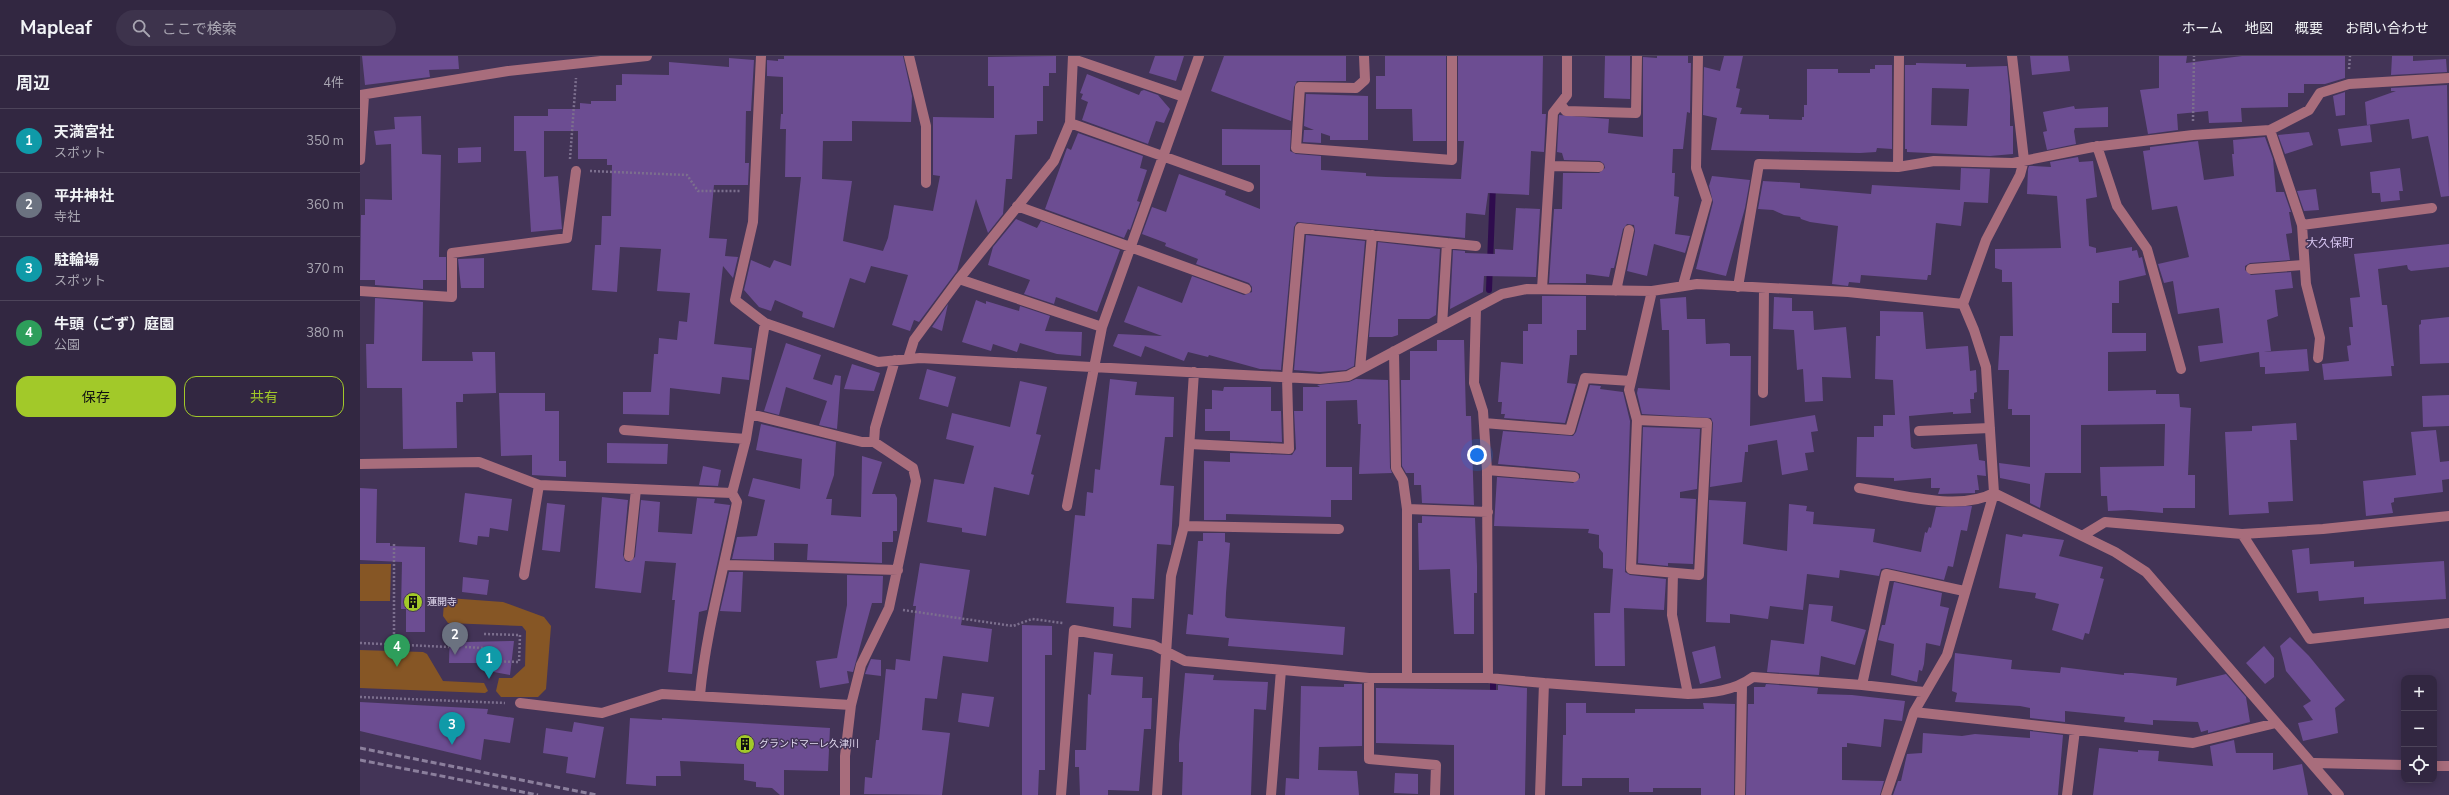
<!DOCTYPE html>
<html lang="ja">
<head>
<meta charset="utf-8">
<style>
	body { margin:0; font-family:"Nunito Sans","Noto Sans JP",sans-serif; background:#3d334c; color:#f1f3f6 }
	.controls { position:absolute; right:12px; bottom:12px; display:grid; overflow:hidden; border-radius:8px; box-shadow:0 2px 10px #0003 }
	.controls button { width:36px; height:36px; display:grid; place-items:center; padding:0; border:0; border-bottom:1px solid #4d445a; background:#322741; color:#f1f3f6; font:20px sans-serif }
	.you { position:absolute; left:1117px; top:399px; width:14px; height:14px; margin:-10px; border:3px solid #fff; border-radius:50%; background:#1a73e8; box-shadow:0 0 0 6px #1a73e833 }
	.badge { display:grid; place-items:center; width:26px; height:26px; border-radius:50%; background:#a2c929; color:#fff; font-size:13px; font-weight:700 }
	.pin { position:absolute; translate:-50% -33px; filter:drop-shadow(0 1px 2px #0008) }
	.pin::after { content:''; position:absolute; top:21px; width:14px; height:12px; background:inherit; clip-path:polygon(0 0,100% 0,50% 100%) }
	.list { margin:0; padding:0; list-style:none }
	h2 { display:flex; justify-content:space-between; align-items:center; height:52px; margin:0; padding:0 16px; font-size:17px }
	h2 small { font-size:13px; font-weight:400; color:#a8a5b1 }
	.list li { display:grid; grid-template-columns:26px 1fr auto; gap:12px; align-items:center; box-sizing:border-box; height:64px; padding:0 16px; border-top:1px solid #4d445a }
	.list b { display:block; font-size:15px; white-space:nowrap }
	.list p { margin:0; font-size:13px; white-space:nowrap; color:#a8a5b1 }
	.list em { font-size:13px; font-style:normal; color:#a8a5b1 }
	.actions { display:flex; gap:8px; padding:12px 16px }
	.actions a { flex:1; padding:9px 0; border:1px solid #a2c929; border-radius:12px; text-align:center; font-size:14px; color:#a2c929 }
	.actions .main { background:#a2c929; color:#111 }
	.icon { flex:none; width:22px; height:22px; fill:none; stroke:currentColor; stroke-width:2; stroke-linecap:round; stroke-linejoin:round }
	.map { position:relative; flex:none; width:2089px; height:739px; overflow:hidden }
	header { display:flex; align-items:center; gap:24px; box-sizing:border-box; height:56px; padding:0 20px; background:#322741; border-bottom:1px solid #4d445a }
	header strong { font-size:19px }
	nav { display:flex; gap:22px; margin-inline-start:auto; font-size:14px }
	.search { width:280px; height:36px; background:#3d334c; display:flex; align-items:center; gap:10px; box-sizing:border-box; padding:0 14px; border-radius:22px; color:#a8a5b1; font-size:15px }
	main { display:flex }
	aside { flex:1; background:#322741 }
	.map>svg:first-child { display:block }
</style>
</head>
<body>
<header>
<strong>Mapleaf</strong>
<div class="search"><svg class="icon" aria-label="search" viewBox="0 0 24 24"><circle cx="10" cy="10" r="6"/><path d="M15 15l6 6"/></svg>ここで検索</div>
<nav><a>ホーム</a><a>地図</a><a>概要</a><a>お問い合わせ</a></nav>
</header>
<main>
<aside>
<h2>周辺<small>4件</small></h2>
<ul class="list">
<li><span class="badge" style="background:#0f9aa8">1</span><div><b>天満宮社</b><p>スポット</p></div><em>350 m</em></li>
<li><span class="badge" style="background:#6b7280">2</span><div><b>平井神社</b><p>寺社</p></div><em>360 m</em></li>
<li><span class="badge" style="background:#0f9aa8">3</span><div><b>駐輪場</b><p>スポット</p></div><em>370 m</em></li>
<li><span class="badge" style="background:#2e9e5b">4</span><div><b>牛頭（ごず）庭園</b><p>公園</p></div><em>380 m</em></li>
</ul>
<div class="actions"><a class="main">保存</a><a>共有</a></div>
</aside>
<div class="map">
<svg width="2089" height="739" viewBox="0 0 2089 739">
	<rect width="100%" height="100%" fill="#433457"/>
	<!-- green -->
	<path fill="#865625" d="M0,508H31L30,545H0Z
		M88,542L143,546L184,561L191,570L186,633L178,641H141L136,635L139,622H152L165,610L166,575L162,570L88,567L83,560L84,546Z
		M0,594L63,596L67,598L83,625L124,627L128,635L125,637L0,632Z"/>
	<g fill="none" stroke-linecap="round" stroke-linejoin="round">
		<!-- stream -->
		<path stroke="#2f0c4e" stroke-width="6" d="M1129,234L1133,129
			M1133,641V623"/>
	</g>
	<!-- building -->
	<path fill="#6c4d92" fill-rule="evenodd" d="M2,0H98L99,13L69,14L70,21L5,29Z
		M424,0H543L552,40L551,66L492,65V85H463L462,123L492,125L483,185L523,195L528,182L534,149L573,155L580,120L573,119V61L634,62V30H628V1L696,0V17H689V30H683V65H677V78L655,79L652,123H646L643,158L628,177L616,143L597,215L559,266L554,264L550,275L532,269L548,219L511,210L505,227L490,222L474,272L442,261L443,256L415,244L411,255L399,251L384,234L391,204L410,212L414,204L431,210L441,121H425L426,73H420L421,58H423V21L407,20V4L418,5V3H424Z
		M795,0H824L816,25L789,17Z
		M864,0H986V25H937L934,31L931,65L851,35Z
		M1025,0H1086V85H1053L1052,53H1016V20H1025Z
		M1098,0H1183L1182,58H1186L1184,96L1171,95L1169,139L1128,137L1125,159L1106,157L1105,182L937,166L934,171L921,314L900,313L849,299L848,301L828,296L824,305L785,290L781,301L753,290L758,278L802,280L764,266L778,230L822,247L832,220L884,239L892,236V231L889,227L836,208L838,203L805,190L806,187L782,178L792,151L806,156L819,118L866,135L865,139L900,153V109H862V73L931,74L930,95L936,98L961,100V114L1006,117V120L1026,121L1101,123L1104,85H1098Z
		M1245,0H1270V43L1244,42Z
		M1297,0H1328V7H1331L1330,57L1327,56L1323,93H1313L1312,117H1315L1314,140L1319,141L1315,178L1330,180L1325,197L1294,188L1287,220L1267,215L1275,175L1274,169L1267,168L1263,173L1254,212H1251L1249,221L1226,218V227H1189L1194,153H1202L1203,117H1239L1245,112L1244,108L1240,105L1204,104L1202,97L1197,96L1199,59L1249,63L1248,77L1283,81V1L1297,2Z
		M1364,0H1383L1376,32L1380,33L1376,51L1382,52L1380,58L1409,59V63L1442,64V61H1444V49H1447V13H1478V17H1510V13H1515V9H1532V93L1517,92L1516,96L1500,97L1351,94L1357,62L1343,59L1344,11L1360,15Z
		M1670,0H1708L1710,15L1672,19Z
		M1799,0H1827L1826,7L1882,0H1985V22L1965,28H1944V37H1928V51L1881,52L1882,66L1849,67L1848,55L1817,58L1818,74L1788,78L1780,34L1799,32Z
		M2032,0H2053V5L2086,3L2087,16L2031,19Z
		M369,2L394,4L391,55H386L385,107H389L388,129H354L349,182L367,183L365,200L378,201L373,222L363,210L354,288L392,292L389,324L362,321L360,338L310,332L309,359L263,358V336H291L294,298H298L299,282L317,284L319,265L327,266L330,237L297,235L301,193L260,191L257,236L232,234L235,189H241L242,160H251L252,109H247V103H218V75H184V121L198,120L202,173L171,176L166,95H154V60H188V53H220V47L231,48V45H256V29H262V18L309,19V6L369,11Z
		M1556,7L1606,8V11L1647,10L1650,40V70H1653V98L1630,100L1547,96V93H1545V9H1556ZM1572,32L1609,33L1607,70L1571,69Z
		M727,18L779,39L781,35L784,34L798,39L810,53L804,67L796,65L788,88L722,64L728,46L721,43L723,38L720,37Z
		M2087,29L2089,140L2081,141L2068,80L2052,83L2049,63L2007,69L2005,46L2036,35H2031V32Z
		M1985,36V59L1976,60L1973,40Z
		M946,38L1008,40V84H970V80L961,77V87L943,86L944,74H954L944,70Z
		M1714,50L1715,53L1748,51V71L1715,72L1714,75L1716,88L1687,94L1683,76L1687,75L1683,56Z
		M61,60L62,98L81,99L79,201H86V224H63V233L15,229V224H0L1,159H5V143L32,144L31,88L16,89L14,75L35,73L34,61Z
		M2010,69L2012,86L1981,90L1978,73Z
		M1949,76L1953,89L1925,98L1918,79Z
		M718,77L783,100L780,112L787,114L777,145L780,146L770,174L768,173L764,182L685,153L707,92L711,94Z
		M1905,81L1913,103L1916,136H1924L1931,156H1929L1932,174V177L1926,178L1930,204L1890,207L1885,210V214L1891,219L1931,216L1933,232L1915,234L1918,260L1907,264L1911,295L1904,296L1947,293L1949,315L1905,318V311H1900L1899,296L1840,306L1838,290L1863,287L1859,252L1818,258L1813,225L1804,227L1798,208L1829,201L1817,150L1792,154L1783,95L1790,94V91L1838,85L1844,124L1874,120L1872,98H1874L1873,84Z
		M121,91V106L98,107V92Z
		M1718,101L1719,106L1733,105L1737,141L1726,143L1729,190L1736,192V197L1772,191V195L1777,194L1779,202L1782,201L1786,219L1759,225V247H1752V277H1786V295L1748,296V335L1796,334V338H1819L1820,351L1831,352L1828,419H1835V452H1803V457L1769,454L1748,455L1747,440H1741L1740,411L1804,410L1805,368L1721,369V417H1685L1680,452L1670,447V428L1640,422L1639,407L1670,411V359H1652V353H1648L1649,314H1638L1640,280H1653L1652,226H1642V214L1635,212V193L1701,192L1697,140L1667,138L1668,113L1669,110H1673L1691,111L1690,106Z
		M1601,112L1630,113L1628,147L1604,146L1601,170L1576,167L1571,219H1568L1567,224L1501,219L1500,227L1489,226L1488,230L1472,228L1478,170L1450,166L1441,163L1440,161L1424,159L1413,154L1398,153L1403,125L1440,127V132L1511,138L1512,129L1600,134Z
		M2040,112L2043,135H2039L2040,144L2021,146L2020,137H2012L2010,116Z
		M1352,120L1390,124L1385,152L1366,220L1336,213L1353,146L1349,130Z
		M1956,133L1959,154L1944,155L1937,135Z
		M1156,152L1180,153L1176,221L1124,220L1123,236L1090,253L1093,194L1105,195V197L1135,198V193L1153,194Z
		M656,163L677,172L681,165L760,194L737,256L696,241L694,248L664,238L670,224L628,209L633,191Z
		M946,179L1005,185L994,310L986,314L960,316L934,314Z
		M1018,186L1080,193L1076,259L1069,263H1038V279L1032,281H1009Z
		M2089,188V211L2051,215L2048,213L2047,209L2018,213L2022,249H2027L2034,310H2031L2032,320L1964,324L1962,308L1989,305L1987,290L1991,289L1989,271H1993L1990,242L2000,241L1994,198Z
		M124,202V232H101L98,203Z
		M1182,240H1226V274H1217V299H1210L1207,327L1216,328L1205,367L1144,362L1145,358H1141L1142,346H1138L1141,306L1163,308V275H1168V268H1182Z
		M1326,241L1327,263H1345L1346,288L1368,287L1370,288V300H1391L1390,370L1455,359L1458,375L1451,376L1454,396L1445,397L1448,414L1422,419L1417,384L1388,389V396H1385L1382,426L1350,431L1353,367L1351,362L1282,358L1277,337L1278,332L1310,334L1309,274H1302L1300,243Z
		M1414,241L1432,242V255H1453L1454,274L1486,271L1491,322L1462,321L1463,345L1445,346L1443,313L1437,314L1434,274L1413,273Z
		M15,242L63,246L62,305H113L112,296H135L136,337L103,338V346H96L97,392L43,393L42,332H7L6,288H14Z
		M616,244L626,248V245L659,255L660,250L690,260L685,275L722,276L721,300L697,298L660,287L657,296L633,288L631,295L602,286Z
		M588,248L582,275L572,271Z
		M1520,255L1563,256L1566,293L1608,290L1610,315L1616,314L1617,336L1614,337V343H1610L1611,357L1593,358V356L1549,360L1551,391L1554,393L1617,388L1619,404L1625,405L1626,420L1617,419L1619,434H1615V437L1578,438L1580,432H1571V422L1534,425V422L1496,421L1497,381H1514V370H1523V359H1535L1533,324L1515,323L1516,280H1520Z
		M2089,261V307L2060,308L2059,269L2061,268V264Z
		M1077,284H1104L1106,360H1111L1114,449L1062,447L1061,429H1054V417H1046L1042,410L1041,324H1050V295H1077Z
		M426,287L461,299L453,323L472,329L475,319L481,320L477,373L459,369L467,345L426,331L419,359L404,355Z
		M492,308L520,317L514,335L484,333Z
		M567,313L596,321L588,351L559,343Z
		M750,323L777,326L775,339L814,341L813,381H805L800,429L814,430L811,489L797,488L794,543L772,542L771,572L753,570L754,551L706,547L715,459L725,460L727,436L733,437L735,413L740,414Z
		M996,323L1028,324L1030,412L1032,417L999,418L1001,368H998L997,344L966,345V411H992V444H971V461L866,458V464H844V405L870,406V397L932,399L936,393L934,355H943V331H960L957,329L989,326Z
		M660,325L687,331L676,378L681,379L671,418L674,419L669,439L634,431L626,480L602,476V472L567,466L574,423L604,428L614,390L586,383L592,357L650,371Z
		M1230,329L1241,330L1240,333L1263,336L1270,365L1265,516L1270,519L1306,523L1304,554L1264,552L1265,610H1235L1234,557H1250L1253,513L1243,512V497L1239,492V479L1228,477L1229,473L1134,470L1137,421L1213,427L1220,422V418L1215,415L1138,408L1143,375L1213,380L1216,376Z
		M864,331H911V355H921L922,386L870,384V375H845V353H852V334L863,335Z
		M139,337H185V355H199V405H206V421L172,419V399L141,400Z
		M2089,339V370L2063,371L2062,340Z
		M1936,367L1937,384H1930L1933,445L1908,446L1909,457L1869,459L1865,376L1892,375V370Z
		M401,368L476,386L474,419L466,443H472L471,459L501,461L502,400L522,406L512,438H535L537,442V475H533V486H522V507L447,504L448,488L414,487V504L372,503L377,481L397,480L405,444L388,440L393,422L440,433L442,403L396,394Z
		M1283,371L1340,373L1337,433L1320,436V442L1336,443L1333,508L1308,507V510L1278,507Z
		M2076,374L2080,406L2089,405V423L2082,424L2083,436L2034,442V446L2031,447L2033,457L2006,460L2003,425L2056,419L2051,376Z
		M247,387L308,388L307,408L247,407Z
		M343,410L361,414L358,430L339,429Z
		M0,432L17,433L16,487H30V490L65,491V576H46V553H41L42,506L0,504Z
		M105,437L152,443L148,475L130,472L129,481L118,480L117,489L99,486Z
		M242,441L268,444L263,499L265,505L269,506L275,501L281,444L300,446L298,476L332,478L337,442L355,443L354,447L370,449L347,554L339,556L332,618L308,616L315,544H312L316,507L285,505L281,537L235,532Z
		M1349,444L1386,446L1383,488L1427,495L1429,448L1447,450L1446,455L1454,456L1453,468L1515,473L1513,486L1561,496L1565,476L1567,477L1569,471L1571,472L1576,451L1612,450L1607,475L1601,474L1593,511L1588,510L1584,524L1527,512L1521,513L1519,520L1480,514L1479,522L1447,518L1443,554L1410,550L1408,563L1370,558V567L1346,566Z
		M187,447L205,449L200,496L182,494Z
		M1062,460L1115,462L1117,510V537H1114V578H1094L1090,513L1059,514L1058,467H1062Z
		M843,477H865V486L870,487L866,537L865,560L867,562L985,571L983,599L868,590L869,582L826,578L828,558L833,559L838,485H843Z
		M1646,478L1662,481L1663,478L1704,484L1699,500L1743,511L1740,522L1744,523L1729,578L1725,577L1723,584L1692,574L1699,548L1675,542L1676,537L1639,532Z
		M1949,492L1950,508L1994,505V511L2084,505L2086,543L2004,548V541L1959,545L1958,535L1937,537L1932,494Z
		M560,507L610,514L601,569L632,573L628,606L583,600L577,643L565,642L562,674L590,677L582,739L504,738L505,721L512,722L516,684H519L526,613L535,614L536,603L550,605L556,550H553Z
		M369,516H383L381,556L360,555Z
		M487,519L523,520L522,547H512L493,616L487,615L489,627L460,632L456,605L477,602L487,549Z
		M103,521L129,524L127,539L102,536Z
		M1534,526L1582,537L1580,550L1589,552L1580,590L1566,587L1564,608L1562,615L1559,614L1557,626L1531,619L1534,588L1518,584L1522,569H1525Z
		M1449,548L1473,550L1471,565L1506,574L1495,609L1461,600L1459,619L1407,616L1411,584L1444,588Z
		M662,569L692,570V599H685V714H679L678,739H662Z
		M90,573L105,574V586L154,585L150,619L123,614V607H89Z
		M1930,581L1949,600L1985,644L1975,652L1978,677L1943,685L1938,667L1953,664L1943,650L1951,645L1926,615L1920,590Z
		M1355,590L1361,622L1340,628L1332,596Z
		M1904,590L1914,602V621L1905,628L1886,607Z
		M734,596L753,598L751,619L783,621L782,642H792L791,673H784L779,735L748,734V739H720L719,711H715V694H726L728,638L731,639Z
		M1595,597L1652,604L1651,613L1700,617L1701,611L1764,619V617H1772L1817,622L1816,630L1866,618L1886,641L1890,666L1848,677V674L1841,676L1838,666L1793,664V669L1764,666L1765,661L1705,655V666L1670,662V652L1660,650L1595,646L1597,637L1592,635Z
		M511,603L521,604V620L505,618Z
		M825,617L854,619L853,624L908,626L906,654L894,653L891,739H822L823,706H819V688Z
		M984,628H1002V690L959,691L958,714L997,715L999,739H925L926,722L939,723L941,630L984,631Z
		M1406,628L1458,632L1457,638L1492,639L1545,645L1542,665L1524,663L1521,691L1487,687V691H1482V724L1524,725L1520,739H1386L1388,648H1394V631H1405Z
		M1138,629L1167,632L1165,739H1094V689L1016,687V632L1138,634Z
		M602,637L634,641L629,671L598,666Z
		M0,646L128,653L127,658L154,662L150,687L124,683L121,704L0,675Z
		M1206,647H1226V657H1275V653H1344L1343,647L1375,648L1374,739H1341V732H1293V736H1269V722H1222V730H1202L1203,679H1206Z
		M270,662L302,664V662L470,672L468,715L424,714V739H420L412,732L396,731V726L384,724V708L320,705L321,720H296V730L266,728Z
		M214,666L244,671L235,722L206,717L208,701L183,697L186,672L212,676Z
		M1670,675L1703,679L1698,739H1533L1538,725H1541L1547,698L1562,697L1563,677L1602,680L1615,678L1670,682Z
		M1874,684L1876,697H1913V714L1942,708L1948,739H1733L1739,692L1778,696V694L1799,695L1798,705L1853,710L1850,690Z
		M1035,717L1058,718V738L1034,737Z"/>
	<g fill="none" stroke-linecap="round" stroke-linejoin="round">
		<!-- path -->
		<path stroke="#7c6f8e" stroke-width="2.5" stroke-dasharray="2 2" stroke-linecap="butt" d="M1989,13L1990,0
			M1833,65L1834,0
			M210,103L216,22
			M230,115L327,119L338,135H380
			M34,488V589
			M543,554L653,570L672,563L703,567
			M0,587L89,591
			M105,591L124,592
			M124,605L159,606L160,579L124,578
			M0,641L145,647"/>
		<!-- minor -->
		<path stroke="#a86d7c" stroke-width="10" d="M401,0L393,166L375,244L405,267L518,306L560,302L960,323L988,320L1142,238L1167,233L1292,235L1337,228L1488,236L1603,248
			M549,0L566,70V127
			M1004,0L1005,24L996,32L940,31L936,92L1092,104V0
			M713,3L824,41
			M0,39L148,15L287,0
			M1200,48L1206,55L1276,57L1277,0
			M710,67L889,131
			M1910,74L1942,169L1946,228L1960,282L1958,302
			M1737,90L1757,150L1787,193L1821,313
			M0,104L4,40
			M1190,110L1239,111
			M1538,111L1539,0
			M657,150L886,233
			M1942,169L2072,152
			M1891,213L1943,209
			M599,223L742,271
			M1323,229L1347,144L1336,112L1338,0
			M1378,231L1399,108L1538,111L1574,105L1653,107L1733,91L1833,79L1910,74L1949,54L1960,37L1989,28L2089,22
			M1182,233L1193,57L1207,39V0
			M0,235L92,241V197L207,182L216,115
			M1256,235L1269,174
			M1082,270L1087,187
			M1034,295L1036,412L1043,424L1047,453V622
			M548,303L554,284L599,223L694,105L710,67L713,0
			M1000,313L1012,179
			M1403,337L1404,232
			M390,358L502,386H514
			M1277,364L1271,513L1339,519L1347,367L1277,364L1269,334L1292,235
			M1124,367L1210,374L1225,322L1271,325
			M264,374L386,383
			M1559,375L1630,372
			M830,388L929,393L927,321L940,172L1116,190
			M0,408L119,406L179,429L372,437
			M1127,414L1214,421
			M1499,432C1538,438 1599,456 1634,437L1755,496L1786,516L1979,739
			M707,450L742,271L839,0
			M1047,453L1128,456
			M824,470L979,473
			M1882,478L1950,583L2089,567
			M1722,480L1745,466L1882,478L1963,473L2089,460
			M269,500L276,433
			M366,509L538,514
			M1313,517L1312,559L1328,638
			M164,519L179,429
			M1009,622V703L1076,709L1075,739
			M1128,622L1184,627
			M1502,629L1526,518L1604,535
			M340,639C346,574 365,510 377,446L372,437L386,383L405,267
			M160,647L242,657L302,638L491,649
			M1554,656L1833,687L1916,667
			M1954,707L2044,709
			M2074,710H2089
			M485,739V700L491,649L501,609L529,552L556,425L553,412L514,386L515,372L535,304
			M701,739L714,574L793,589L825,605L1009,622H1128L1127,414L1123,355L1114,327L1116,252
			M797,739L811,520L824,470L834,316
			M911,739L921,614
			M1180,739L1184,627L1328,638C1351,637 1374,635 1393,621L1502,629L1564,636
			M1380,739L1382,629
			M1526,739L1554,656L1587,599L1634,437L1626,311L1614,274L1603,248L1626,184L1660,119L1664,104L1652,0
			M1707,739L1715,674"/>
		<!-- rail -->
		<path stroke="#8b7f9c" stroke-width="3" stroke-dasharray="6 3" stroke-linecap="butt" d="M0,692L237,739
			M0,704L178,739"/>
	</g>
	<!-- icons -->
	<defs>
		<symbol id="building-disc" viewBox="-11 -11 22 22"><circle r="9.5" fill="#a2c929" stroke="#433457"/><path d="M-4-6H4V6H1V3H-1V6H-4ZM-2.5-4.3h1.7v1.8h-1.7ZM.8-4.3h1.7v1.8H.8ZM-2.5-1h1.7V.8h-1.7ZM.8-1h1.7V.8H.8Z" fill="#111"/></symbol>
	</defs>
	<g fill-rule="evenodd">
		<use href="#building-disc" x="42" y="535" width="22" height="22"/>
		<use href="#building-disc" x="374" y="677" width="22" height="22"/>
	</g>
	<g text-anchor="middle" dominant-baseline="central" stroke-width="3" stroke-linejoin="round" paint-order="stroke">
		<!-- poi labels -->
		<g font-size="10" fill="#e2daf0" stroke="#433457" text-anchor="start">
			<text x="67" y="546">蓮開寺</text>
			<text x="399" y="688">グランドマーレ久津川</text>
		</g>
		<!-- quarter labels -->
		<g font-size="12" fill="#d6c4f0" stroke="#433457">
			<text x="1970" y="187">大久保町</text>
		</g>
	</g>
</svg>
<div class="controls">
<button>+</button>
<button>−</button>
<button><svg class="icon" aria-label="locate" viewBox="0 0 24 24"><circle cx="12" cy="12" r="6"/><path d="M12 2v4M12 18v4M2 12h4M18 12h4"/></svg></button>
</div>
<div class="you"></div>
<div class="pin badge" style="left:129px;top:623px;background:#0f9aa8">1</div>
<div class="pin badge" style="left:95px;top:599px;background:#6b7280">2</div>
<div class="pin badge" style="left:92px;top:689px;background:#0f9aa8">3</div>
<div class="pin badge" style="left:37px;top:611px;background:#2e9e5b">4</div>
</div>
</main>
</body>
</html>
